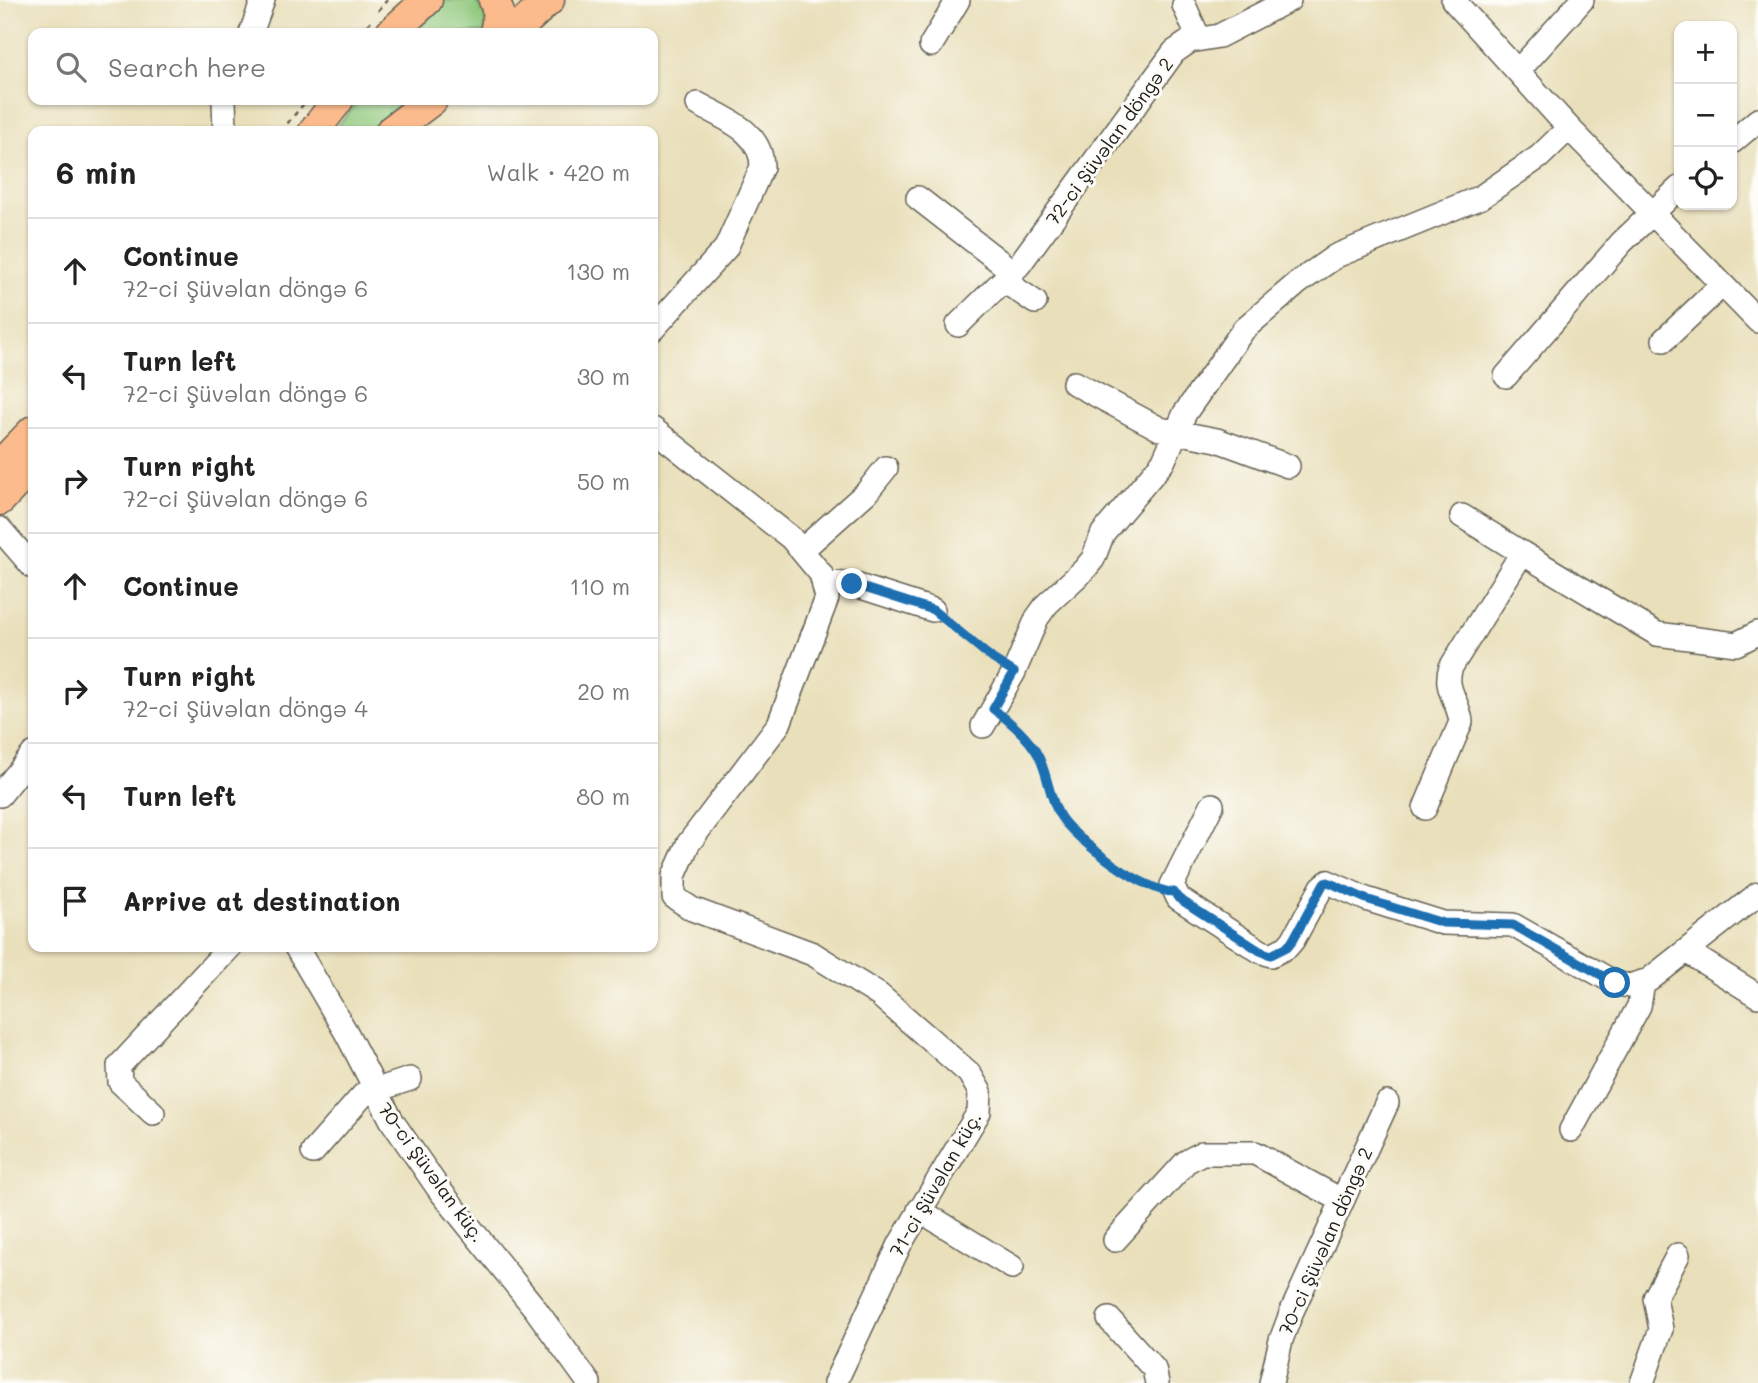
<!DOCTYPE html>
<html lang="en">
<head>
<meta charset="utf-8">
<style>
	body { margin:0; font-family:Mali,sans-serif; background:#f6f6f6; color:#222 }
	.controls { position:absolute; right:21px; top:21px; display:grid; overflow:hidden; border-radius:14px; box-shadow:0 2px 5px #0004 }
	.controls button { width:63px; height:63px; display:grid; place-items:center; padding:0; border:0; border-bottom:2px solid #e0e0e0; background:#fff; color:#222; font:35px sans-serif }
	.stop { position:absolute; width:21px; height:21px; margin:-16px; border:5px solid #1f6fb2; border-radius:50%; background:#fff }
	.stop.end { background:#1f6fb2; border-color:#fff; box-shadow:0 2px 7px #0008 }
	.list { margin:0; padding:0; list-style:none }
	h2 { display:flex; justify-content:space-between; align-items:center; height:91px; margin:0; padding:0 28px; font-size:30px }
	h2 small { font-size:23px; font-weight:400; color:#767676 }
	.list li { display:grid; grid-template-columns:46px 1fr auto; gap:21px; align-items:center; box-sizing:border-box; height:105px; padding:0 28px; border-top:2px solid #e0e0e0 }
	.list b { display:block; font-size:26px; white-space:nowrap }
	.list p { margin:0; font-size:23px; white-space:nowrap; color:#767676 }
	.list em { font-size:23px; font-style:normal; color:#767676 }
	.icon { flex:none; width:38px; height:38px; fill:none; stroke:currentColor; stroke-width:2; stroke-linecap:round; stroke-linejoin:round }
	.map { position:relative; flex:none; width:1758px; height:1383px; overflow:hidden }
	.search { position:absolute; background:#fff; box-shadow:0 2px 5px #0004; left:28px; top:28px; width:630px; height:77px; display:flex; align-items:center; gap:18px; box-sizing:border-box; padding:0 24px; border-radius:14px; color:#767676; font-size:26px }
	.panel { position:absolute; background:#fff; box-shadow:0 2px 5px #0004; left:28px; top:126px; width:630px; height:826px; border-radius:14px }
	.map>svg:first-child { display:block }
</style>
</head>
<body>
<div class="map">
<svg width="1758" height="1383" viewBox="0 0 1758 1383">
	<rect width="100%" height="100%" fill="#fdfcf7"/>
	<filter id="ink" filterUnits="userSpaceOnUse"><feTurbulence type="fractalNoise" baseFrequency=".0143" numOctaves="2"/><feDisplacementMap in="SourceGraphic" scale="14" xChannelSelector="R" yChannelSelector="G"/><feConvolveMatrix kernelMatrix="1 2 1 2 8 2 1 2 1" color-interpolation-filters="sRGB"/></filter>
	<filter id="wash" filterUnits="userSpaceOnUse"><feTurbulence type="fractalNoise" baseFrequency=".00686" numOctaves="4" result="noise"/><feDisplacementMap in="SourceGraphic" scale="28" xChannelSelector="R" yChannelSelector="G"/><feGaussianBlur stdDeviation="1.57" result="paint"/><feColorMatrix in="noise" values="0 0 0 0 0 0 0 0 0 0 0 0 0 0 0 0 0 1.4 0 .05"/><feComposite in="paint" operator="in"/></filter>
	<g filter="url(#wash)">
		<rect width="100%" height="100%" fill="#e9dfba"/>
		<!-- green -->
		<path fill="#8ec77b" stroke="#55724c" stroke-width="2" d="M445,0H475C485,10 488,19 484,33H413L433,9Z
			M359,100H408L368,131H333Z"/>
	</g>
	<g filter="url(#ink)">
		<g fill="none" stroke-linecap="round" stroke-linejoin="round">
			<defs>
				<path id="minor" d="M1453,0L1569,128L1758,321
					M1184,5L1199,39
					M251,33L263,0
					M931,45L958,0
					M1518,71L1582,0
					M224,100L225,131
					M1732,142L1758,120
					M918,198L1013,272
					M1004,281L1035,302
					M958,325L1019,265L1174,52L1190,41L1219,36L1289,0
					M653,329L726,248L762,167C762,131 725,119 698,104
					M1664,340L1722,285
					M1506,376L1622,242L1679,188
					M1074,383L1160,429L1217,440L1288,466
					M653,429L791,538L821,574L827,598L779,724L688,844L674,876V897L692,909L813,954L879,995L969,1073L980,1092L979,1112L900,1244L835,1383
					M1462,516L1522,553
					M0,529L33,567
					M802,550L866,493L886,468
					M825,583L852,584L933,610
					M983,726L1014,672L1037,618L1047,604L1084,570L1093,559L1103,533L1163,462L1185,413L1244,329L1299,282L1336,256L1481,197L1539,157L1569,128
					M0,795L33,754
					M1212,805L1172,885L1178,898L1260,951L1271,955L1287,947L1293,940L1322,887L1328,882L1366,899L1443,923L1513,925L1615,983L1629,986L1649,980L1758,894
					M1425,808L1461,722C1459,701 1443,689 1451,667L1522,553L1657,634L1736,644L1758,633
					M296,947L347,1034L392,1121L438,1188L534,1307L589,1383
					M1686,951L1758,996
					M153,1113L120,1082L119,1066L230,947
					M1571,1130L1639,1006L1643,983
					M313,1152L364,1094L410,1079
					M919,1210L1012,1267
					M1115,1240L1186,1162L1202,1153H1255L1341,1200
					M1109,1319L1154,1369L1157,1383
					M1271,1383L1281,1340L1292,1311L1387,1103
					M1642,1383L1661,1329L1655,1298L1678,1255"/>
				<path id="major" d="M494,0L499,13L495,33
					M391,33L427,0
					M513,33L549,0
					M314,131L338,100
					M391,131L432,100
					M0,465L33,431
					M0,500L33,465"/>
			</defs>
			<!-- minor casing -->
			<use href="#minor" stroke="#646053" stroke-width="26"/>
			<!-- major casing -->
			<use href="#major" stroke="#646053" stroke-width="33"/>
			<!-- path -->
			<path stroke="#646053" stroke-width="2.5" stroke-dasharray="5 5" stroke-linecap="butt" d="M378,11L387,0
				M360,33L370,22
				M281,131L307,100
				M947,621L996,661
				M1009,722L1038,756L1061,818L1135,880L1153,889"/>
			<!-- minor -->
			<use href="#minor" stroke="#fff" stroke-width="23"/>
			<!-- major -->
			<use href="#major" stroke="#fbbb8c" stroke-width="30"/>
		</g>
	</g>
	<g fill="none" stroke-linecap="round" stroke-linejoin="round" filter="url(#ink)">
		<!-- route -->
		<path stroke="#1f6fb2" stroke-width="9" d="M852,584L933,610L993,659L1014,672L993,709C1009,720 1029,738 1038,755C1048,774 1049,798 1060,816C1075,840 1146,893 1174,892L1178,898L1260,951L1271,955L1287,947L1293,940L1324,883L1328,882L1366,899L1443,923L1513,925L1615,983"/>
	</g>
	<g text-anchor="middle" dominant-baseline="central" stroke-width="6" stroke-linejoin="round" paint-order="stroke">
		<!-- street labels -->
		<g font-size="19" fill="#1c1c1c" stroke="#fdfcf7">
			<text transform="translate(1109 141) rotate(-54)">72-ci Şüvəlan döngə 2</text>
			<text transform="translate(432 1172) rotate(54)">70-ci Şüvəlan küç.</text>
			<text transform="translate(935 1184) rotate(-60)">71-ci Şüvəlan küç.</text>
			<text transform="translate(1325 1241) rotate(-66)">70-ci Şüvəlan döngə 2</text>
		</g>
	</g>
</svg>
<div class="controls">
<button>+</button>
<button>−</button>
<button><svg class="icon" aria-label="locate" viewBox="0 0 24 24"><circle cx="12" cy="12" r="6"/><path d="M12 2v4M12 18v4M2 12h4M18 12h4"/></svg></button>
</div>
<div class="stop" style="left:1615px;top:983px"></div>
<div class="stop end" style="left:852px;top:584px"></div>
<div class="search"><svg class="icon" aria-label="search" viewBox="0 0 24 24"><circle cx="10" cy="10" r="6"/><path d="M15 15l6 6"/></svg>Search here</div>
<section class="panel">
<h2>6 min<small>Walk · 420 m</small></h2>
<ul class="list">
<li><svg class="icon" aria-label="ahead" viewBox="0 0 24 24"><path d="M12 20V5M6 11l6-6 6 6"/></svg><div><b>Continue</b><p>72-ci Şüvəlan döngə 6</p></div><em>130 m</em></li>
<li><svg class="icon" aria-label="left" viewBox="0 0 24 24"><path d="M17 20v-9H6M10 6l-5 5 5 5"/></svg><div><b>Turn left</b><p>72-ci Şüvəlan döngə 6</p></div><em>30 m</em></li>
<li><svg class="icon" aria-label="right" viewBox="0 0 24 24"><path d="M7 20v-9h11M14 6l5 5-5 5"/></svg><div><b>Turn right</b><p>72-ci Şüvəlan döngə 6</p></div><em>50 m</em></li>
<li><svg class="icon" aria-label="ahead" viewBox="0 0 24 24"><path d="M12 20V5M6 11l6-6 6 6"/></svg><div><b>Continue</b></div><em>110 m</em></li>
<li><svg class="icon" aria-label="right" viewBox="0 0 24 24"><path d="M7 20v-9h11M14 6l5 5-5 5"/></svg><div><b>Turn right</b><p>72-ci Şüvəlan döngə 4</p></div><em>20 m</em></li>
<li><svg class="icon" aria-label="left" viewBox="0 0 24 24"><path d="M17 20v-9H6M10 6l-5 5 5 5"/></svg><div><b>Turn left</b></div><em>80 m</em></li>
<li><svg class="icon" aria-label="arrive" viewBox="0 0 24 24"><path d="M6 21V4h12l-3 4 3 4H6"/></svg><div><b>Arrive at destination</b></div></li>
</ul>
</section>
</div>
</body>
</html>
